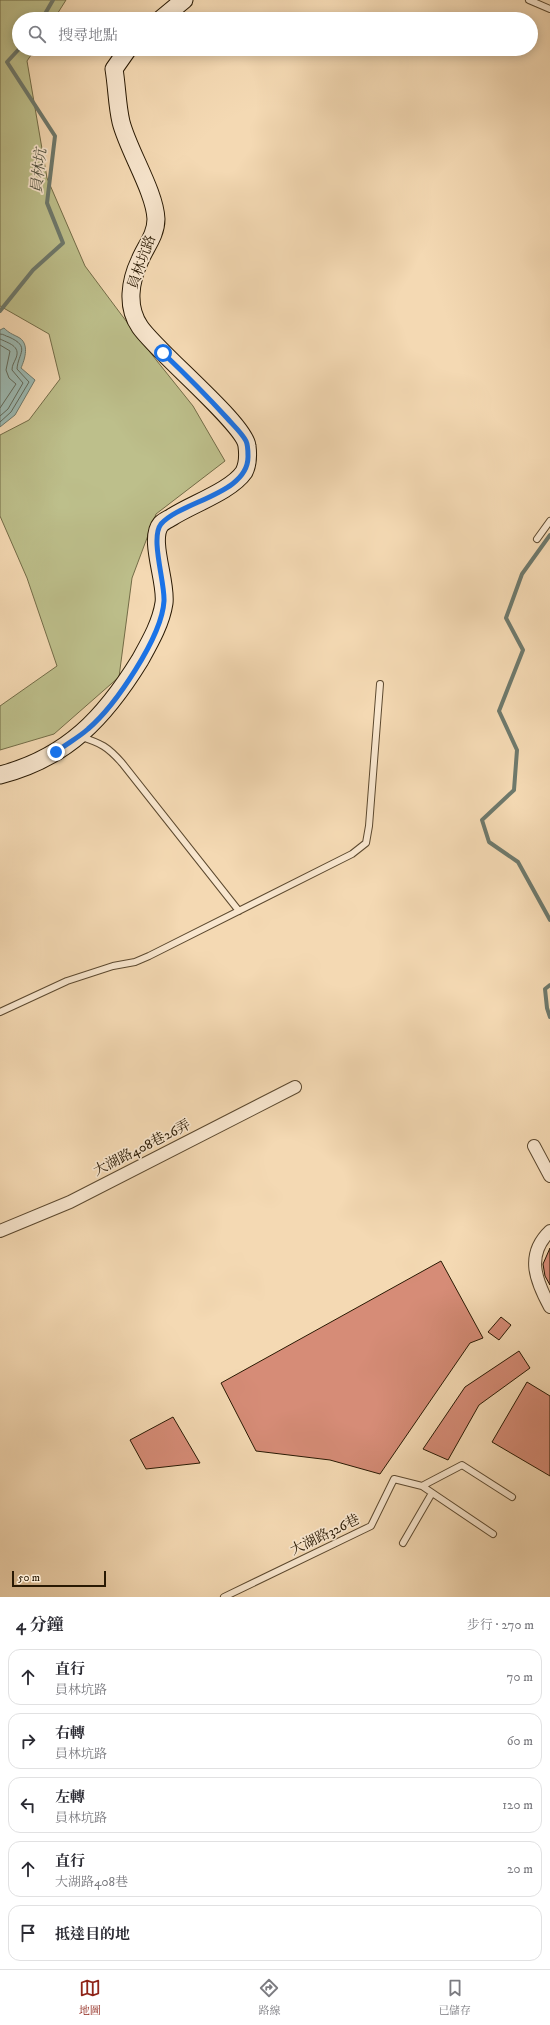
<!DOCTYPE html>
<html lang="zh-TW">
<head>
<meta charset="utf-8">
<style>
	body { margin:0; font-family:"IM FELL DW Pica","Noto Serif TC",serif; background:#f2f2f3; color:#2b2b33 }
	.scale { position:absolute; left:12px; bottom:10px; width:94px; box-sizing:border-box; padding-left:4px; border:2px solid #291903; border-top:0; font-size:11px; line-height:14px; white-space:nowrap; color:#291903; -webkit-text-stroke:3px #f8e6ce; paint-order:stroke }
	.stop { position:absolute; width:12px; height:12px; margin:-9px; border:3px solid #1a73e8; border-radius:50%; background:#fff }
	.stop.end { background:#1a73e8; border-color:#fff; box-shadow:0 1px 4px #0008 }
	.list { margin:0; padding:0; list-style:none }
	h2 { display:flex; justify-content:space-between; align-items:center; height:52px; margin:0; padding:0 16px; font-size:17px }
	h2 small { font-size:13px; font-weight:400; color:#7c7c81 }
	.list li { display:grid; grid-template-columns:26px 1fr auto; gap:12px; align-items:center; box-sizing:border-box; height:56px; margin:0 8px 8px; padding:0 8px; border:1px solid #e1e1e2; border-radius:12px }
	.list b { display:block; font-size:15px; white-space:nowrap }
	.list p { margin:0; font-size:13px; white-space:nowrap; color:#7c7c81 }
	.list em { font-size:13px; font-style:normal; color:#7c7c81 }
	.icon { flex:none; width:22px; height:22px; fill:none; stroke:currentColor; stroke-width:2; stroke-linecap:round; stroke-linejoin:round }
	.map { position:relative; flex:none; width:550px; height:1597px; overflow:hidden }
	.search { position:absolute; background:#fff; box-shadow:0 2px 10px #0003; left:12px; right:12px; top:12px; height:44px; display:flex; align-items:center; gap:10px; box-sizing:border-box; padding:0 14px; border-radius:22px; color:#7c7c81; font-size:15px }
	.sheet { height:372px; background:#fff }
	nav { display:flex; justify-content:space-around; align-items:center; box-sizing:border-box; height:56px; border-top:1px solid #e1e1e2; background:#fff; font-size:11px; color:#7c7c81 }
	nav a { display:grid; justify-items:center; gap:2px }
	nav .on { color:#8f2418 }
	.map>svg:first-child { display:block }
</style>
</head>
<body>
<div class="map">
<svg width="550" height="1597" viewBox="0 0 550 1597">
	<rect width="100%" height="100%" fill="#f4d9b3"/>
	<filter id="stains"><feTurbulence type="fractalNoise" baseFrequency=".005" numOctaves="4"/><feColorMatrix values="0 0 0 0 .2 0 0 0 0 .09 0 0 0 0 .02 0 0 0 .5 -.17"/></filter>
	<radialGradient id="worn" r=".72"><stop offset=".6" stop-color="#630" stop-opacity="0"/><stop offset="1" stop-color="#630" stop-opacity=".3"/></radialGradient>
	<!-- green -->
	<path fill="#bdbf8b" stroke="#736c47" d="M0,0H66L54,19H19V49H35L27,61L47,178L85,266L141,341L193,406L225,461L156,514L132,578L119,677L54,734L0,750V706L57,666L27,578L0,516V435L29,420L60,379L49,334L0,306Z"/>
	<!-- water -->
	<path fill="#9cb9b2" stroke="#6e796c" d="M4,328C9,333 12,334 18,337C30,343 25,359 21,368L35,380L15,415L0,427V330Z"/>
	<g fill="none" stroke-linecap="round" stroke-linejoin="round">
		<!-- shore -->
		<path stroke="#62695a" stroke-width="1" d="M0,334C4,334 5,336 9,337C31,347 18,353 17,369L29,382L11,412L0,422
			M0,339C8,343 21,346 16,358C14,363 12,365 12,370L23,383L8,409L0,416
			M0,345L10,351L6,370L9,378L16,384L0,408"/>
		<!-- stream -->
		<path stroke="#6e796c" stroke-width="4" d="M42,19L53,0
			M0,311L33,270L63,243L47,203L55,136L7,62L19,49
			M550,535L522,574L506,618L523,650L499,711L517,750L514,790L482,820L489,842L518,862L550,920
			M550,985L545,989L547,1008L550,1017"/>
	</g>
	<!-- building -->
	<path fill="#d68c77" stroke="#291903" d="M550,1248V1285L545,1276L543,1264Z
		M441,1261L483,1338L470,1343L380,1474L330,1460L256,1451L221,1383Z
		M501,1317L511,1325L499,1340L488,1332Z
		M519,1351L530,1368L479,1405L448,1460L423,1449L465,1387Z
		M527,1382L550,1396V1476L492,1442Z
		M173,1417L200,1463L146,1469L130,1440Z"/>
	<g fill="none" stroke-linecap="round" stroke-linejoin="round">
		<defs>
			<path id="lane" d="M529,0L550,9
				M537,539L550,521
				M81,737C101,743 108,747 122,763L239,911
				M0,1012L67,981L113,966L135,962L149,956L352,854L366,843L369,826L380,684
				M422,1486L462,1465L512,1497
				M403,1543L432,1493
				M224,1597L371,1526L394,1479L422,1486L493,1534"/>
			<path id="street" d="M534,1146L550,1176
				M0,1231L70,1202L295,1087
				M550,1231C525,1255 536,1281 550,1307"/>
			<path id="secondary" d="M161,19L184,0
				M0,775C67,758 105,717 140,660C150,642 161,623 164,603C167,582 148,539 161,524C164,521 169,519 172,517C192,504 231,491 244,472C248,464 248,454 247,446C245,424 157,352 140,327C126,307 130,281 140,260C146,246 156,235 156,219C155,192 128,150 121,122C117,105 117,87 114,69L128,49"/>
		</defs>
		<!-- lane casing -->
		<use href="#lane" stroke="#5c492f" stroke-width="8"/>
		<!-- street casing -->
		<use href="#street" stroke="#5c492f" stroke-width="14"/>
		<!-- secondary casing -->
		<use href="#secondary" stroke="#291903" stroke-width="19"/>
		<!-- lane -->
		<use href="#lane" stroke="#f8e6ce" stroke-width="6"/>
		<!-- street -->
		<use href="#street" stroke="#f8e6ce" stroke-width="12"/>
		<!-- secondary -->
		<use href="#secondary" stroke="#f8e6ce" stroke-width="17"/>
	</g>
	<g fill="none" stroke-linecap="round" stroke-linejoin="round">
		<!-- route -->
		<path stroke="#1a73e8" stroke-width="5" d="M56,752C66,744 78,738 88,729C115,706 162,637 164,601C165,582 150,538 161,524C181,501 249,494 248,456C248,452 248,445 246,441C242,433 233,425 227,418C206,395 185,374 163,353"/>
	</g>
	<g text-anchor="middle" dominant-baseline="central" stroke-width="3.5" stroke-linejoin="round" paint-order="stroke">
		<!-- street labels -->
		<g font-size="14" fill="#291903" stroke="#f8e6ce">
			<text transform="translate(142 262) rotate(-70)">員林坑路</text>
			<text transform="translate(142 1148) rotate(-27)">大湖路408巷26弄</text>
			<text transform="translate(325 1535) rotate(-26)">大湖路326巷</text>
		</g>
		<!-- water labels -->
		<g font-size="15" font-style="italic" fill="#515140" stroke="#f8e6ce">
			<text transform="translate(39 171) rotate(-84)">員林坑</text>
		</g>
	</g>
	<rect width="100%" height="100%" filter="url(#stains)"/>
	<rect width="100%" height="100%" fill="url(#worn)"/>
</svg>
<div class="scale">50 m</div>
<div class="stop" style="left:163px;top:353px"></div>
<div class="stop end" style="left:56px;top:752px"></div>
<div class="search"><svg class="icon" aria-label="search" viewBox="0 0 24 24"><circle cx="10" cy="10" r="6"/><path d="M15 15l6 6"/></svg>搜尋地點</div>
</div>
<section class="sheet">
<h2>4 分鐘<small>步行 · 270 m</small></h2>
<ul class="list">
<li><svg class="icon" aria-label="ahead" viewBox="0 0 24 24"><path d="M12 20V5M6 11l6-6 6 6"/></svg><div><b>直行</b><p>員林坑路</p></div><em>70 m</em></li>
<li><svg class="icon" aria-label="right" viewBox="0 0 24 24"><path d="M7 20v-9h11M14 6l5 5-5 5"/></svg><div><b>右轉</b><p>員林坑路</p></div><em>60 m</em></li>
<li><svg class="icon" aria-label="left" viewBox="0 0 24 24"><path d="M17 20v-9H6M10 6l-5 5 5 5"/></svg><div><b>左轉</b><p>員林坑路</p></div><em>120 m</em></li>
<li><svg class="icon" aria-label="ahead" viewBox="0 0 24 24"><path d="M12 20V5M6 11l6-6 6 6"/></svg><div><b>直行</b><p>大湖路408巷</p></div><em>20 m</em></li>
<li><svg class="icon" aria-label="arrive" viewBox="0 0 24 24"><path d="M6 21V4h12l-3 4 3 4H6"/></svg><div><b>抵達目的地</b></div></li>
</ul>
</section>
<nav>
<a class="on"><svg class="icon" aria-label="map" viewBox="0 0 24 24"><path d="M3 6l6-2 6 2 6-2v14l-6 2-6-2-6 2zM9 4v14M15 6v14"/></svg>地圖</a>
<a><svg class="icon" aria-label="directions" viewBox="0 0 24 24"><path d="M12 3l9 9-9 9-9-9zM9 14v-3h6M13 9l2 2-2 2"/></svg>路線</a>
<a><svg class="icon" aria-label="saved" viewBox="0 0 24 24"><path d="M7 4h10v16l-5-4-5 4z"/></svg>已儲存</a>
</nav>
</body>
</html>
